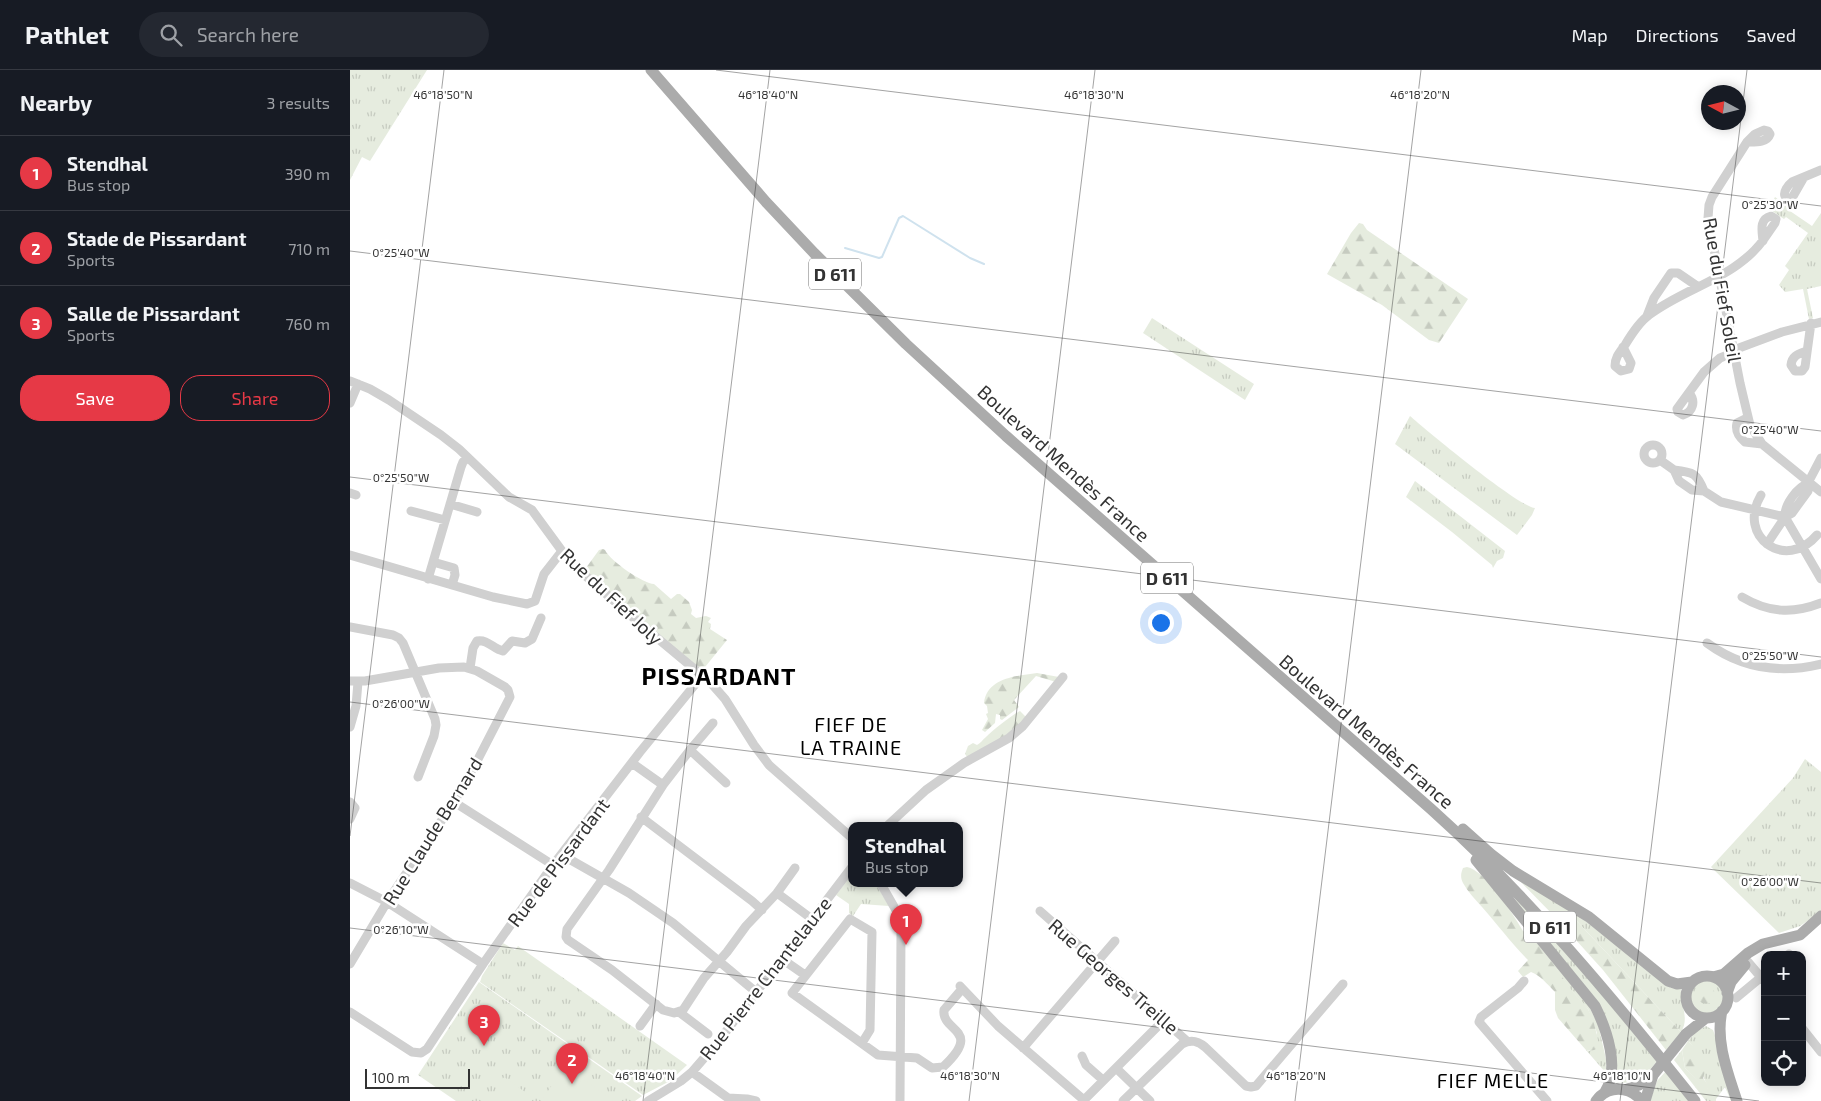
<!DOCTYPE html>
<html lang="en">
<head>
<meta charset="utf-8">
<style>
	body { margin:0; font-family:"Exo 2",sans-serif; background:#242831; color:#f1f3f6 }
	.controls { position:absolute; right:15px; bottom:15px; display:grid; overflow:hidden; border-radius:10px; box-shadow:0 2px 12px #0003 }
	.controls button { width:45px; height:45px; display:grid; place-items:center; padding:0; border:0; border-bottom:1px solid #363941; background:#171b24; color:#f1f3f6; font:25px sans-serif }
	.compass { position:absolute; left:1351px; top:15px; width:45px; height:45px; border-radius:50%; background:#171b24; box-shadow:0 2px 12px #0003; rotate:277deg }
	.scale { position:absolute; left:15px; bottom:12px; width:105px; box-sizing:border-box; padding-left:5px; border:2px solid #333; border-top:0; font-size:14px; line-height:18px; white-space:nowrap; color:#333; -webkit-text-stroke:4px #fff; paint-order:stroke }
	.you { position:absolute; left:810px; top:552px; width:18px; height:18px; margin:-12px; border:4px solid #fff; border-radius:50%; background:#1a73e8; box-shadow:0 0 0 8px #1a73e833 }
	.badge { display:grid; place-items:center; width:32px; height:32px; border-radius:50%; background:#e63946; color:#fff; font-size:16px; font-weight:700 }
	.pin { position:absolute; translate:-50% -41px; filter:drop-shadow(0 1px 2px #0008) }
	.pin::after { content:''; position:absolute; top:26px; width:18px; height:15px; background:inherit; clip-path:polygon(0 0,100% 0,50% 100%) }
	.popup { position:absolute; left:498px; top:752px; width:115px; height:65px; box-sizing:border-box; display:grid; place-content:center; border-radius:10px; background:#171b24; filter:drop-shadow(0 1px 4px #0005); font-size:16px; white-space:nowrap; color:#9ea1a6 }
	.popup b { font-size:19px; color:#f1f3f6 }
	.popup::after { content:''; position:absolute; left:50%; top:100%; margin-left:-10px; border:10px solid transparent; border-top-color:#171b24 }
	.list { margin:0; padding:0; list-style:none }
	h2 { display:flex; justify-content:space-between; align-items:center; height:65px; margin:0; padding:0 20px; font-size:21px }
	h2 small { font-size:16px; font-weight:400; color:#9ea1a6 }
	.list li { display:grid; grid-template-columns:32px 1fr auto; gap:15px; align-items:center; box-sizing:border-box; height:75px; padding:0 20px; border-top:1px solid #363941 }
	.list b { display:block; font-size:19px; white-space:nowrap }
	.list p { margin:0; font-size:16px; white-space:nowrap; color:#9ea1a6 }
	.list em { font-size:16px; font-style:normal; color:#9ea1a6 }
	.actions { display:flex; gap:10px; padding:15px 20px }
	.actions a { flex:1; padding:11px 0; border:1px solid #e63946; border-radius:20px; text-align:center; font-size:18px; color:#e63946 }
	.actions .main { background:#e63946; color:#fff }
	.icon { flex:none; width:28px; height:28px; fill:none; stroke:currentColor; stroke-width:2; stroke-linecap:round; stroke-linejoin:round }
	.map { position:relative; flex:none; width:1471px; height:1031px; overflow:hidden }
	header { display:flex; align-items:center; gap:30px; box-sizing:border-box; height:70px; padding:0 25px; background:#171b24; border-bottom:1px solid #363941 }
	header strong { font-size:24px }
	nav { display:flex; gap:28px; margin-inline-start:auto; font-size:18px }
	.search { width:350px; height:45px; background:#242831; display:flex; align-items:center; gap:12px; box-sizing:border-box; padding:0 18px; border-radius:28px; color:#9ea1a6; font-size:19px }
	main { display:flex }
	aside { flex:1; background:#171b24 }
	.map>svg:first-child { display:block }
</style>
</head>
<body>
<header>
<strong>Pathlet</strong>
<div class="search"><svg class="icon" aria-label="search" viewBox="0 0 24 24"><circle cx="10" cy="10" r="6"/><path d="M15 15l6 6"/></svg>Search here</div>
<nav><a>Map</a><a>Directions</a><a>Saved</a></nav>
</header>
<main>
<aside>
<h2>Nearby<small>3 results</small></h2>
<ul class="list">
<li><span class="badge">1</span><div><b>Stendhal</b><p>Bus stop</p></div><em>390 m</em></li>
<li><span class="badge">2</span><div><b>Stade de Pissardant</b><p>Sports</p></div><em>710 m</em></li>
<li><span class="badge">3</span><div><b>Salle de Pissardant</b><p>Sports</p></div><em>760 m</em></li>
</ul>
<div class="actions"><a class="main">Save</a><a>Share</a></div>
</aside>
<div class="map">
<svg width="1471" height="1031" viewBox="0 0 1471 1031">
	<defs>
		<pattern id="grass-tufts" width="24" height="20" patternUnits="userSpaceOnUse" patternTransform="scale(1.25)"><rect width="24" height="20" fill="#e6ecdf"/><path d="M3 7l-1-3M5 7V3M7 7l1-3M15 17l-1-3M17 17v-4M19 17l1-3" fill="none" stroke="#c6cbc0"/></pattern>
		<pattern id="forest-firs" width="22" height="20" patternUnits="userSpaceOnUse" patternTransform="scale(1.25)"><rect width="22" height="20" fill="#e6ecdf"/><path d="M5 1l3.5 6h-7zM16 11l3.5 6h-7z" fill="#c6cbc0"/></pattern>
	</defs>
	<rect width="100%" height="100%" fill="#fff"/>
	<!-- grass -->
	<path fill="url(#grass-tufts)" d="M0,0H77L20,91L12,87L0,110Z
		M1425,127L1441,139L1440,141L1462,156L1471,143V216L1457,219L1463,248L1459,249L1453,219L1435,222L1429,215L1439,200L1435,196L1458,163L1436,147L1434,149L1419,139Z
		M802,248L904,314L895,330L793,263Z
		M1060,346C1077,361 1169,437 1185,438L1182,445L1167,465L1045,374Z
		M1065,411L1155,481L1153,488L1147,491L1143,498L1142,495L1102,462L1056,427Z
		M1455,689L1471,702V842L1450,856L1429,863L1361,797L1443,708Z
		M502,804V814H526L539,836L511,834L503,846L499,843V834L486,825Z
		M1164,805L1220,839L1321,918L1331,919C1330,935 1340,948 1331,962L1223,847L1214,846L1207,849Z
		M1161,822L1215,879L1307,991C1294,1008 1287,1015 1264,1012L1258,961L1174,844Z
		M153,873L165,880L168,876L337,995L320,1011L293,1025L130,912L132,906Z
		M1192,879L1238,934L1248,954L1256,989V1003L1236,980L1240,981L1247,963L1238,939L1220,919Z
		M1340 927a17 17 0 1 1 34 0a17 17 0 1 1-34 0Z
		M129,912L292,1026L285,1031H106L68,1005Z
		M1356,956L1363,960L1366,968L1384,1031H1381L1375,1017L1366,1029V1031H1356L1324,990L1332,980L1335,998L1357,1019L1358,1016C1349,1002 1351,983 1338,971L1347,961Z
		M1316,1001L1339,1031H1300L1307,1011Z"/>
	<!-- forest -->
	<path fill="url(#forest-firs)" d="M1009,153L1013,154L1017,160L1118,229L1089,273L1079,270L1032,235L977,204L1001,163Z
		M253,479L255,480C260,491 294,514 304,514L321,529L327,524H330L339,532L342,540L341,544L346,548L356,546L361,548L358,552L361,554L360,559L377,570L351,602L233,502L249,480Z
		M687,603L709,607L706,612L686,606L664,630L669,637L652,650L650,649V645L646,644L645,653L635,662L632,660L638,649L636,644L638,643L637,636L634,633C637,608 666,606 687,603Z
		M670,641L676,647L668,658L618,688L615,684L618,676L623,673L627,675C631,673 632,670 636,667C643,660 662,645 670,641Z
		M1117,797C1135,800 1164,845 1173,861C1186,866 1211,906 1220,918C1225,926 1233,931 1238,939C1244,950 1247,964 1249,976C1246,981 1241,981 1236,980L1208,948L1205,940V922C1198,915 1190,905 1181,902L1173,907L1168,901L1178,890C1161,873 1148,855 1132,837C1125,829 1118,822 1113,813C1110,807 1111,803 1113,798Z
		M1210,846L1223,847L1331,962L1316,980L1253,900L1207,849Z
		M1347 925a9 9 0 1 1 18 0a9 9 0 1 1-18 0Z
		M1338,971C1348,981 1359,994 1353,1008L1359,1016L1357,1020L1335,998L1332,980Z"/>
	<!-- pitch -->
	<path fill="#e6ecdf" d="M215,996L264,1031H191Z
		M154,1007L182,1027L180,1031H138Z"/>
	<g fill="none" stroke-linecap="round" stroke-linejoin="round">
		<!-- stream -->
		<path stroke="#cfe2ee" stroke-width="2" d="M495,178L529,188L532,187L549,148L553,146L620,188L634,194"/>
		<!-- minor -->
		<path stroke="#d0d0d0" stroke-width="9" d="M1397,72C1405,72 1417,73 1420,64L1418,61L1414,60L1405,64L1397,72L1362,127L1359,135L1358,148L1390,313L1400,355L1412,374L1471,422
			M1454,107L1442,128L1438,129L1435,126C1433,122 1438,115 1442,112L1471,100
			M1297,246L1304,228L1321,203H1328L1347,216
			M1273,277L1281,293L1279,299L1271,301L1265,296C1265,287 1270,282 1275,275C1281,265 1289,252 1299,245C1336,217 1386,208 1414,169L1425,153L1426,149L1421,146C1409,149 1412,161 1413,171
			M1457,281C1449,284 1442,285 1441,295L1445,301H1452L1455,297L1461,253
			M0,311L20,319L39,330L91,365L109,379L159,427L182,440L212,481L230,501L294,557L360,612L375,629L404,675L419,695L502,768
			M1339,323C1346,331 1343,342 1333,345L1328,342L1327,339L1354,302L1370,288L1380,284L1389,278L1432,262L1471,252
			M0,333L8,314
			M1397,348L1387,353C1385,361 1389,367 1395,372L1412,374
			M1294 384a9 9 0 1 1 18 0a9 9 0 1 1-18 0Z
			M1310,390L1324,400L1329,411L1342,420L1354,421L1371,432L1435,447
			M1324,400C1343,402 1347,403 1354,421
			M1459,413C1447,417 1434,435 1435,447L1471,509
			M0,423L6,425
			M1411,425C1386,467 1436,502 1467,465
			M100,434L127,442
			M61,441L95,450
			M1417,474L1435,447L1442,443L1458,421L1460,409L1471,388
			M0,485L143,527L177,534L185,531L194,504L212,481
			M83,492L104,498L105,505L102,515
			M78,509L111,397L113,392L117,388
			M1392,527C1419,543 1443,544 1471,533
			M0,557L43,565L49,568L53,573L85,649L86,655L84,666L68,707
			M1357,573C1391,598 1430,604 1471,594
			M120,598L123,578L127,571C138,569 143,579 153,581L162,571L175,573L182,569L191,548
			M0,611H15L89,598L114,597L127,601L155,617L158,620L160,627L126,693L104,732L37,832L0,894
			M363,653L340,680L313,715L259,800L217,859L216,867L218,870L262,900L313,940L324,943L333,940L354,908L377,882L396,856L427,823
			M0,657L6,636L8,612
			M340,680L376,713
			M282,693L313,715
			M0,732L5,738L0,749
			M104,732L203,795
			M291,747L402,831L412,840
			M537,756L576,720L614,693L659,668L673,656L713,607
			M212,785L279,823L323,853L406,922
			M445,798L427,823L462,849
			M0,813L37,832L133,894
			M531,814L547,842L551,863L550,1031
			M690,841L837,971
			M1438,885L1439,884
			M432,889L455,905
			M1398,892L1415,912
			M1174,911L1168,918L1131,947L1129,952L1197,1031
			M610,916L648,956L735,1031
			M1386,928L1415,904
			M0,942L62,982L71,983L77,979L133,894L203,795L290,682L352,606
			M329,942L358,964
			M290,956L306,934
			M1452,958L1471,982
			M512,973L520,960L522,862L500,849L442,923L528,985L567,988L582,998L593,997C634,959 591,962 594,940L612,919
			M673,978L765,871
			M732,986L736,995L753,1010
			M766,998L800,1031
			M342,1002L378,1028L397,1029L406,1031
			M298,1031L331,1011L342,1002L368,972L502,797
			M733,1031L814,950
			M773,1031L832,974C841,969 848,971 855,977L896,1016L901,1017L906,1016L993,914"/>
		<!-- major -->
		<path stroke="#ababab" stroke-width="11" d="M301,0L416,132L464,183L556,274L656,366L1081,739C1179,827 1263,928 1345,1031
			M1113,759L1141,784L1163,801L1239,847L1318,911L1327,914L1342,912
			M1126,790L1245,936C1257,960 1270,998 1255,1022
			M1336 927a21 21 0 1 1 42 0a21 21 0 1 1-42 0Z
			M1363,907L1374,904L1398,883L1413,874L1450,865L1471,846
			M1377,923L1381,912L1395,895
			M1372,941C1365,971 1378,1003 1387,1031
			M1336,964L1356,948
			M1275,1020L1289,1015L1303,1005
			M1246,1031C1258,1015 1279,1016 1292,1031
			M1295,1031L1303,1005"/>
		<!-- major-bridge -->
		<path stroke="#ababab" stroke-width="11" d="M1303,1005L1336,964"/>
	</g>
	<!-- ticks -->
	<path fill="none" stroke="#333" stroke-width="1" stroke-opacity="0.45" d="M366,0L1471,136M0,181L1471,361M0,407L1471,587M0,632L1471,813M0,766L94,0M0,858L1409,1031M293,1031L420,0M619,1031L745,0M945,1031L1071,0M1270,1031L1397,0"/>
	<g text-anchor="middle" dominant-baseline="central" stroke-width="5" stroke-linejoin="round" paint-order="stroke">
		<!-- shield labels -->
		<g fill="#fff" stroke="#707070" stroke-width="1">
			<rect x="459" y="188.5" width="52" height="31" rx="4"/>
			<rect x="791" y="492.5" width="52" height="31" rx="4"/>
			<rect x="1174" y="841.5" width="52" height="31" rx="4"/>
		</g>
		<g font-size="18" font-weight="bold" fill="#333">
			<text x="485" y="204">D 611</text>
			<text x="817" y="508">D 611</text>
			<text x="1200" y="857">D 611</text>
		</g>
		<!-- street labels -->
		<g font-size="19" fill="#333" stroke="#fff">
			<text transform="translate(1373 220) rotate(80)">Rue du Fief Soleil</text>
			<text transform="translate(714 393) rotate(42)">Boulevard Mendès France</text>
			<text transform="translate(262 526) rotate(43)">Rue du Fief Joly</text>
			<text transform="translate(1017 661) rotate(41)">Boulevard Mendès France</text>
			<text transform="translate(82 761) rotate(-58)">Rue Claude Bernard</text>
			<text transform="translate(208 792) rotate(-53)">Rue de Pissardant</text>
			<text transform="translate(764 906) rotate(41)">Rue Georges Treille</text>
			<text transform="translate(415 908) rotate(-52)">Rue Pierre Chantelauze</text>
		</g>
		<!-- neighbourhood labels -->
		<g font-size="20" letter-spacing="1" fill="#000" stroke="#fff">
			<text x="501" y="654">FIEF DE<tspan x="501" dy="23">LA TRAINE</tspan></text>
			<text x="1143" y="1010">FIEF MELLE</text>
		</g>
		<!-- district labels -->
		<g font-size="24" font-weight="bold" letter-spacing="1" fill="#000" stroke="#fff">
			<text x="369" y="605">PISSARDANT</text>
		</g>
	</g>
	<g font-size="12" text-anchor="middle" fill="#333" stroke="#fff" stroke-width="5" stroke-linejoin="round" paint-order="stroke">
		<text x="93" y="29">46°18'50"N</text>
		<text x="418" y="29">46°18'40"N</text>
		<text x="744" y="29">46°18'30"N</text>
		<text x="1070" y="29">46°18'20"N</text>
		<text x="1420" y="139">0°25'30"W</text>
		<text x="51" y="187">0°25'40"W</text>
		<text x="1420" y="364">0°25'40"W</text>
		<text x="51" y="412">0°25'50"W</text>
		<text x="1420" y="590">0°25'50"W</text>
		<text x="51" y="638">0°26'00"W</text>
		<text x="1420" y="816">0°26'00"W</text>
		<text x="51" y="864">0°26'10"W</text>
		<text x="295" y="1010">46°18'40"N</text>
		<text x="620" y="1010">46°18'30"N</text>
		<text x="946" y="1010">46°18'20"N</text>
		<text x="1272" y="1010">46°18'10"N</text>
	</g>
</svg>
<div class="controls">
<button>+</button>
<button>−</button>
<button><svg class="icon" aria-label="locate" viewBox="0 0 24 24"><circle cx="12" cy="12" r="6"/><path d="M12 2v4M12 18v4M2 12h4M18 12h4"/></svg></button>
</div>
<svg class="compass" viewBox="-18 -18 36 36"><path d="M0-13l5 13h-10z" fill="#e53935"/><path d="M0 13l5-13h-10z" fill="#9ea1a6"/></svg>
<div class="scale">100 m</div>
<div class="you"></div>
<div class="pin badge" style="left:556px;top:875px">1</div>
<div class="popup"><b>Stendhal</b>Bus stop</div>
<div class="pin badge" style="left:222px;top:1014px">2</div>
<div class="pin badge" style="left:134px;top:976px">3</div>
</div>
</main>
</body>
</html>
